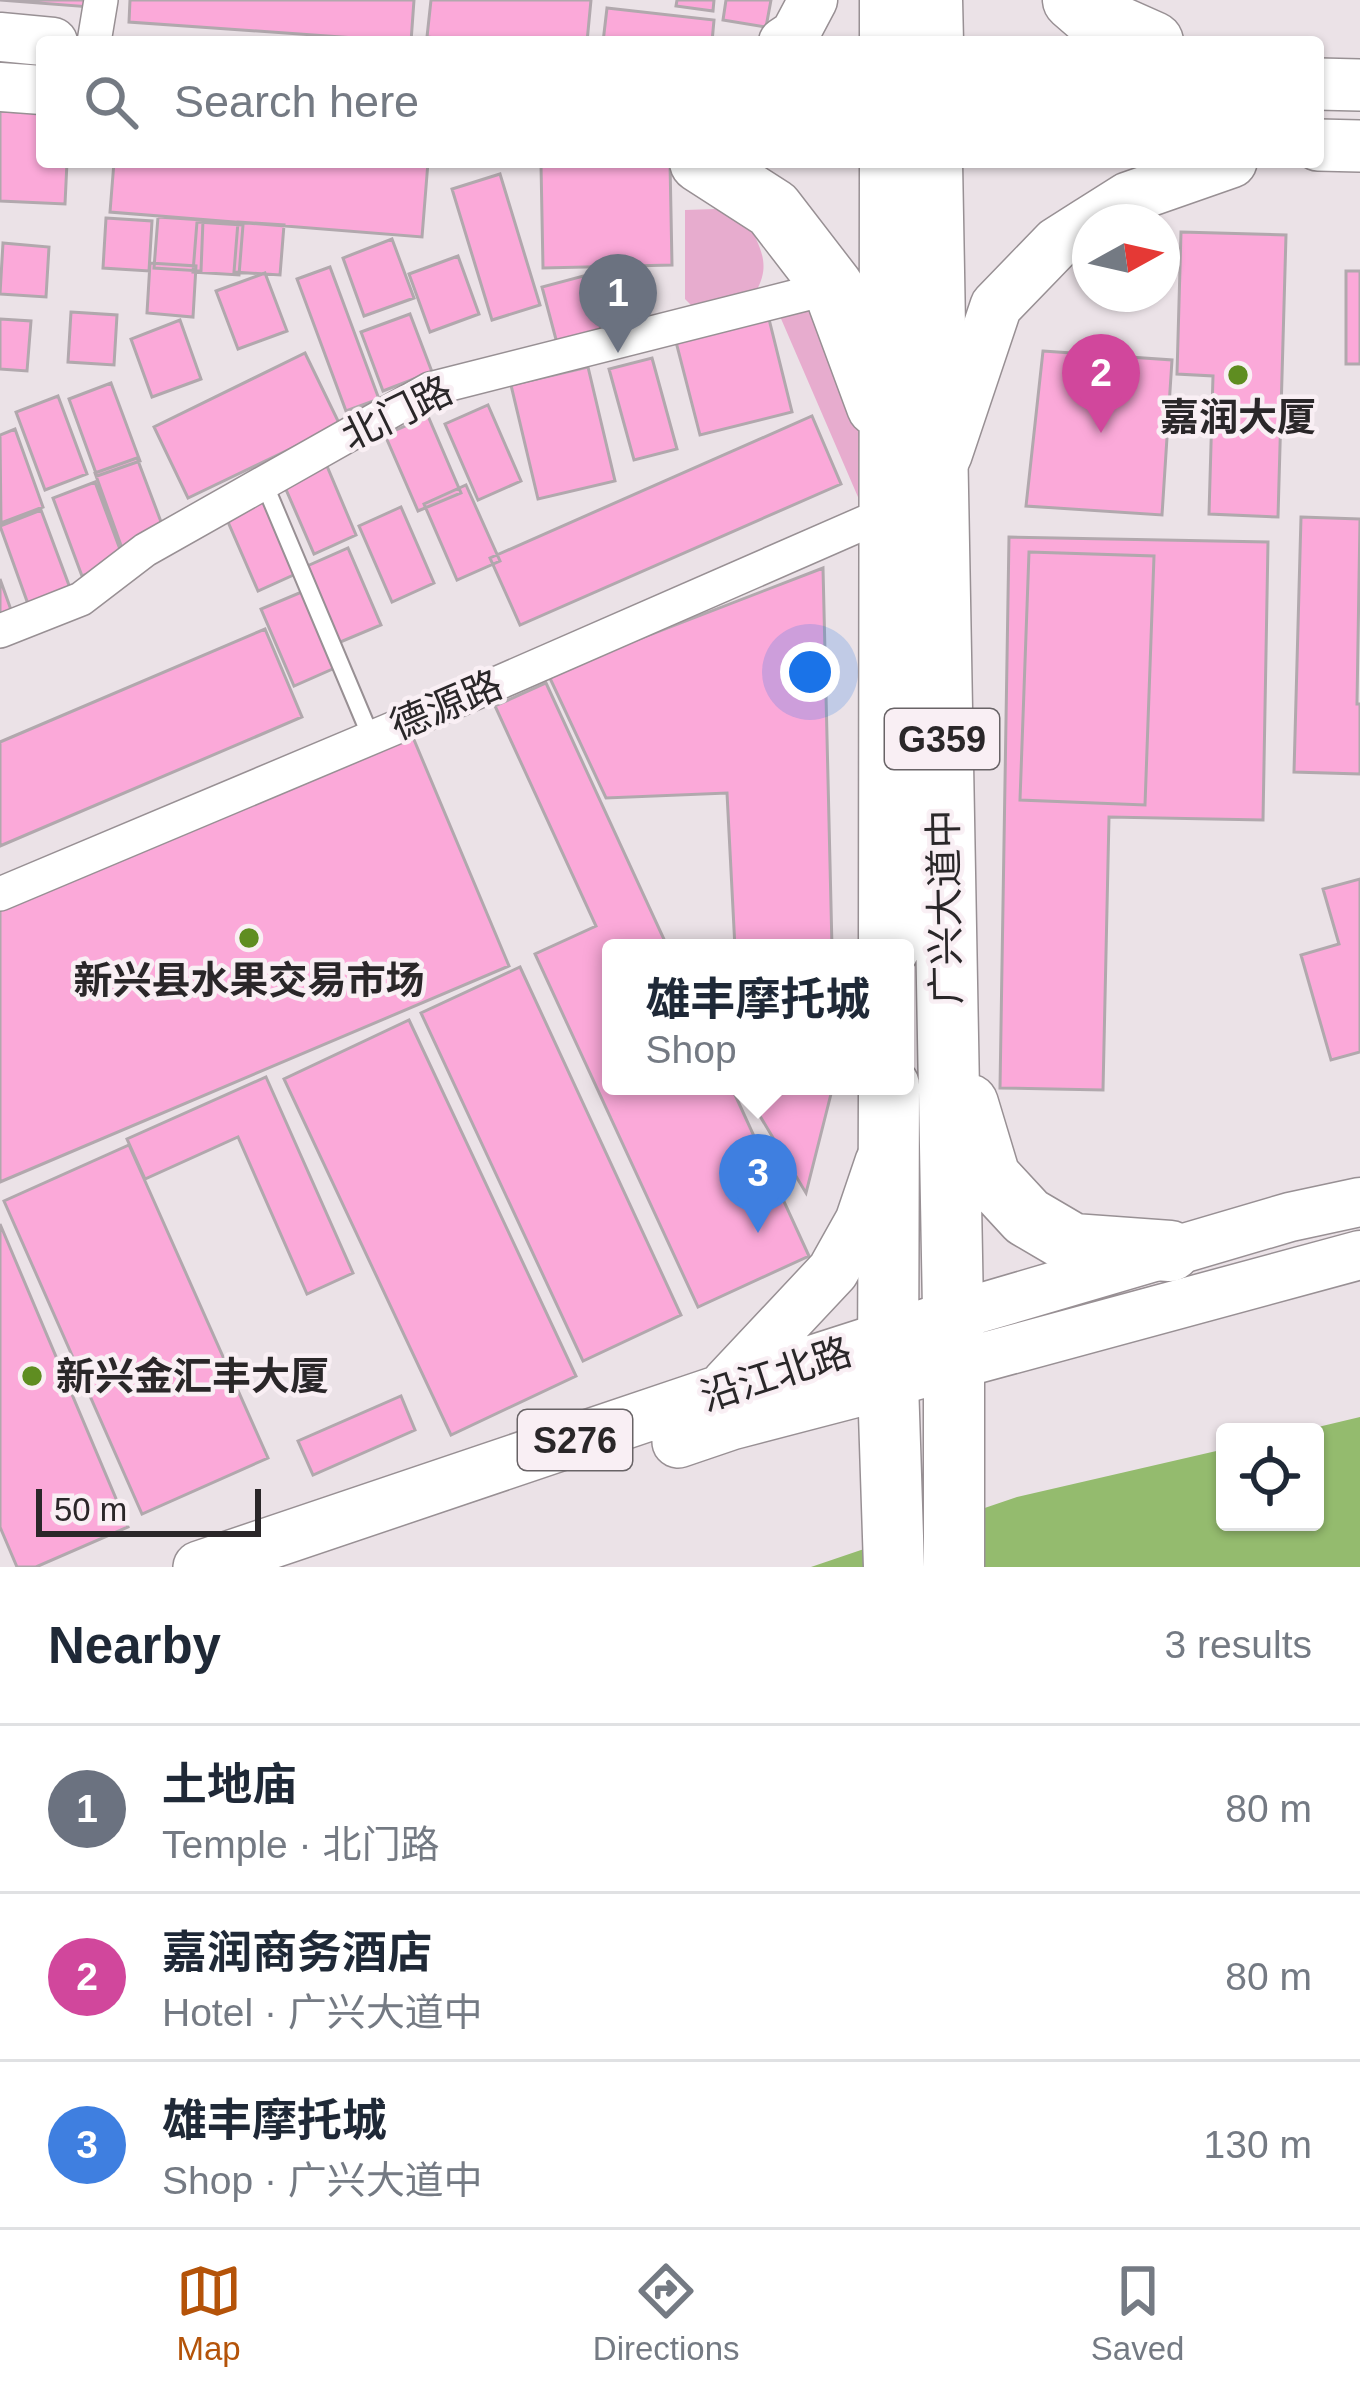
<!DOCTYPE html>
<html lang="en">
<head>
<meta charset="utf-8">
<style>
	body { margin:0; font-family:Arial,"Noto Sans SC",sans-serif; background:#f6f6f7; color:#1f2937 }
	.controls { position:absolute; right:36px; bottom:36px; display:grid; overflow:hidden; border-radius:12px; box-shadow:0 3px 9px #0004 }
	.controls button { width:108px; height:108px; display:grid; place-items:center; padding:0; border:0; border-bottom:3px solid #e0e1e3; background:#fff; color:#1f2937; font:60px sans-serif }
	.compass { position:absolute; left:1072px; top:204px; width:108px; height:108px; border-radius:50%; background:#fff; box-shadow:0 3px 9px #0004; rotate:82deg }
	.scale { position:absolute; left:36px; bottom:30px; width:225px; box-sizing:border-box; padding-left:12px; border:6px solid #2a2729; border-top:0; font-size:33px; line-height:42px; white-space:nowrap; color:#2a2729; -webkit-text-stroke:9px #f9eff4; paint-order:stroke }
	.you { position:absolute; left:810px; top:672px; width:42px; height:42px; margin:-30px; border:9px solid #fff; border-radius:50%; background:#1a73e8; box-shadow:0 0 0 18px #1a73e833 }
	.badge { display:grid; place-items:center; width:78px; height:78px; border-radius:50%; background:#b45309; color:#fff; font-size:39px; font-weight:700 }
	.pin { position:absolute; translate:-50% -99px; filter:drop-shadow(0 3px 6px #0008) }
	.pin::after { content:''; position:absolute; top:63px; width:42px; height:36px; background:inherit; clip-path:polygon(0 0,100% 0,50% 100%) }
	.popup { position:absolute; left:602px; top:939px; width:312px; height:156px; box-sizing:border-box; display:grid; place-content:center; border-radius:12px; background:#fff; filter:drop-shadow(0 3px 9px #0005); font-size:39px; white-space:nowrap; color:#747a83 }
	.popup b { font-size:45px; color:#1f2937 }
	.popup::after { content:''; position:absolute; left:50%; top:100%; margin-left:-24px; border:24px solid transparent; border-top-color:#fff }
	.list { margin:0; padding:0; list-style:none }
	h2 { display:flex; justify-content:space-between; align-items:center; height:156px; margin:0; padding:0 48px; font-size:51px }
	h2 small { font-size:39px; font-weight:400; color:#747a83 }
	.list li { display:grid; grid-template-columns:78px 1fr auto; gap:36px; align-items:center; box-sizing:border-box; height:168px; padding:0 48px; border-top:3px solid #e0e1e3 }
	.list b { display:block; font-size:45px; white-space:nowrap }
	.list p { margin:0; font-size:39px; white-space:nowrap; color:#747a83 }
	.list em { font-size:39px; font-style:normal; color:#747a83 }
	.icon { flex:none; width:66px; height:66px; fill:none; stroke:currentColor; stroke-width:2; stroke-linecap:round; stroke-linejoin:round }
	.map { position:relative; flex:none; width:1360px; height:1567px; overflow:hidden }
	.search { position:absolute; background:#fff; box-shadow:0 3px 9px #0004; left:36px; right:36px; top:36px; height:132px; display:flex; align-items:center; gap:30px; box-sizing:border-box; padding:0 42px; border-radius:12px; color:#747a83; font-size:45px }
	.sheet { height:660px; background:#fff }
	nav { display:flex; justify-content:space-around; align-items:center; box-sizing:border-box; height:168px; border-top:3px solid #e0e1e3; background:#fff; font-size:33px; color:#747a83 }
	nav a { display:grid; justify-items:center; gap:6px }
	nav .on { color:#b45309 }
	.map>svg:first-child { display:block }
</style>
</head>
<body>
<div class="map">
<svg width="1360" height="1567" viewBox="0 0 1360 1567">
	<rect width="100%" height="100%" fill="#ebe2e7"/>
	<!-- green -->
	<path fill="#e7acce" d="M715,209L747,220C763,253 773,268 750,301L698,312L685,299V210Z
		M827,299L885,443L861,504L779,314Z"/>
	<!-- water -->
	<path fill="#94bb6e" d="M1360,1417V1567H811L1017,1497L1225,1449V1522H1315V1432H1297Z"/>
	<!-- building -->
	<path fill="#fba9d9" stroke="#b1a8ad" stroke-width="3" d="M0,0H90V7Z
		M130,0H414L411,42L129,22Z
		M431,0H591L587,42H475L427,37Z
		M677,0H714L713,11L676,6Z
		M726,0H771L766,27L723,20Z
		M607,8L714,20L712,42H603Z
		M0,111L42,113V162H67L65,204L0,201Z
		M114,162H428L422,237L110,212Z
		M670,162L672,265L543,268L541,165Z
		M500,174L540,305L492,320L452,189Z
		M158,217L203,220L201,271L154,268Z
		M106,218L152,221L149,271L103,268Z
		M197,222L243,225L239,275L193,272Z
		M238,222L284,225L280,275L234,272Z
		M1181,232L1286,235L1278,517L1209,514L1213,376L1177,374Z
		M392,239L414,298L364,316L343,258Z
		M3,243L49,247L46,297L0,294Z
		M458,256L479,314L430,332L409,274Z
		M150,263L196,266L193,317L147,313Z
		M330,267L379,399L346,411L297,279Z
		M1346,271H1360V364H1346Z
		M265,273L287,331L238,349L216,291Z
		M587,275L603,336L558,347L542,287Z
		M767,311L792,412L700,435L674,334Z
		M71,312L117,315L114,365L68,362Z
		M410,314L432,372L383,391L361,332Z
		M0,319L31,321L27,371L0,369Z
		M180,320L201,379L152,397L131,339Z
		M1043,351L1172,360L1162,515L1026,506Z
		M305,353L340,425L188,498L154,427Z
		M652,358L677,449L634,460L609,369Z
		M588,367L615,481L538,499L511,385Z
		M111,383L140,461L97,476L69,399Z
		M58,396L87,474L45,490L16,412Z
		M488,405L521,481L478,500L445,424Z
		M428,416L461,493L418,511L385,435Z
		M812,416L841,484L520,625L490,558Z
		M15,429L43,507L1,523L0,435Z
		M137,458L166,535L123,551L95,473Z
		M324,459L356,535L314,554L281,478Z
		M95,482L124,560L82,576L53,498Z
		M466,485L500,561L457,580L424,504Z
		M267,496L300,572L258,591L225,515Z
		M401,507L434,583L392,602L359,526Z
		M41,510L70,588L28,604L0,526Z
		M1301,517L1360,519L1357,704H1360V774L1294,772Z
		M1009,537L1268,542L1263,820L1109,817L1103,1090L1000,1088Z
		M348,548L381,625L338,643L305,567Z
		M1029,552L1154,556L1145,805L1020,800Z
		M823,568L832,948H735L727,793L606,798L548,674Z
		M0,579L15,621L0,626Z
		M304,591L337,667L294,686L261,609Z
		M265,629L302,717L0,846V742Z
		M546,683L668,948H611V1086H731L809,1256L698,1307L535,954L596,926L495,706Z
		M412,735L509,966L0,1182V910Z
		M1360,879V1052L1331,1060L1301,955L1339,944L1323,889Z
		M520,967L681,1315L583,1361L421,1013Z
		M409,1020L576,1376L451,1435L284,1079Z
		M266,1077L353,1273L307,1294L238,1137L145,1179L127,1139Z
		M833,1086L806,1193L742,1086Z
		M129,1145L268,1458L142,1514L4,1201Z
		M0,1224L128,1527L36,1567H17L0,1527Z
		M401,1396L415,1430L313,1475L298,1441Z"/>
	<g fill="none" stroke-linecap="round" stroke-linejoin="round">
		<defs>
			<path id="lane" d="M264,483L371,737"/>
			<path id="street" d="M94,42L101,0
				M0,631L81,599L145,550L430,389L833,287
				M0,894L404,724L889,512"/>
			<path id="secondary" d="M0,37L53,42
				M783,42L795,34L813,0
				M0,87L42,90
				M953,1316L1290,1217L1360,1202
				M888,1383L1360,1255"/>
			<path id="primary" d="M1318,84L1360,85
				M1318,145L1360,146
				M1090,222L1128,198L1231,162
				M946,455L996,306L1057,243L1090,222
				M727,1384L833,1271L861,1221L881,1162
				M678,1442L731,1424L888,1383
				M199,1567L720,1391L953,1316"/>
			<path id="highway" d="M932,0L933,42
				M1073,0L1088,13L1153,42
				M890,42V0
				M700,162L773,209L833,287L877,406
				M932,162L954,1365V1567
				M889,948L890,162
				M889,1086L888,1383L894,1567
				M968,1104L990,1177L1027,1217L1073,1244L1170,1251"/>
		</defs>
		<!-- lane casing -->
		<use href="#lane" stroke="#989094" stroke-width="20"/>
		<!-- street casing -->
		<use href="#street" stroke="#989094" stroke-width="36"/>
		<!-- secondary casing -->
		<use href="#secondary" stroke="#989094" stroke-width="51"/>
		<!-- primary casing -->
		<use href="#primary" stroke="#989094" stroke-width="54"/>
		<!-- highway casing -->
		<use href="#highway" stroke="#989094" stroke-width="63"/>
		<!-- lane -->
		<use href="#lane" stroke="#fff" stroke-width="16"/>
		<!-- street -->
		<use href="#street" stroke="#fff" stroke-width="33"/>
		<!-- secondary -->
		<use href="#secondary" stroke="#fff" stroke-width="48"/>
		<!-- primary -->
		<use href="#primary" stroke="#fff" stroke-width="51"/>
		<!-- highway -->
		<use href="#highway" stroke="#fff" stroke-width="60"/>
	</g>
	<!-- markers -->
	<g fill="#5f8d21" stroke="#f9eff4" stroke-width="4.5">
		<circle cx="1238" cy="375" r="12"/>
		<circle cx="249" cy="938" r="12"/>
		<circle cx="32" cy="1376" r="12"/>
	</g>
	<g text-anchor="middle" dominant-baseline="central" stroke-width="9" stroke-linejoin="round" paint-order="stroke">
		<!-- shield labels -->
		<g fill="#f9eff4" stroke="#686366" stroke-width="3">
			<rect x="885" y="709" width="114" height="60" rx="9"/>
			<rect x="518" y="1410" width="114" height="60" rx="9"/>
		</g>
		<g font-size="36" font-weight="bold" fill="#2a2729">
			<text x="942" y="739">G359</text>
			<text x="575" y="1440">S276</text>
		</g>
		<!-- street labels -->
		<g font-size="39" fill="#2a2729" stroke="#f9eff4">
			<text transform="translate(397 413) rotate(-26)">北门路</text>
			<text transform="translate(446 705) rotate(-23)">德源路</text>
			<text transform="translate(945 907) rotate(-91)">广兴大道中</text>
			<text transform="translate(776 1374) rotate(-18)">沿江北路</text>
		</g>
		<!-- poi labels -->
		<g font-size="39" font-weight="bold" fill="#2a2729" stroke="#f9eff4">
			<text x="1238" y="417">嘉润大厦</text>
			<text x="249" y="980">新兴县水果交易市场</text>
			<text x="56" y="1376" text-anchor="start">新兴金汇丰大厦</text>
		</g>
	</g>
</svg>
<div class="controls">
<button><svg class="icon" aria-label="locate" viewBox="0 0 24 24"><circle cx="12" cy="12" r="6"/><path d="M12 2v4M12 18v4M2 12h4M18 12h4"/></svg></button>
</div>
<svg class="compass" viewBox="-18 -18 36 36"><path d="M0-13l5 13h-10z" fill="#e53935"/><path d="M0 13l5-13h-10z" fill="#747a83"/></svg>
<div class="scale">50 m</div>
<div class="you"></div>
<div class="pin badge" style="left:618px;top:353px;background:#6b7280">1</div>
<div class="pin badge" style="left:1101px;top:433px;background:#d1479c">2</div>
<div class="pin badge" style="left:758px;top:1233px;background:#3f7fe0">3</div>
<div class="popup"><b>雄丰摩托城</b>Shop</div>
<div class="search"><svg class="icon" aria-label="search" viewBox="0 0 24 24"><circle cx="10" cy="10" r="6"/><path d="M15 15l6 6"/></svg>Search here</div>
</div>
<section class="sheet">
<h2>Nearby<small>3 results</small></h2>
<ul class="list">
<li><span class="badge" style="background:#6b7280">1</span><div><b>土地庙</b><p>Temple · 北门路</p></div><em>80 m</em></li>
<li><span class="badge" style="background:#d1479c">2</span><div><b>嘉润商务酒店</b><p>Hotel · 广兴大道中</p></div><em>80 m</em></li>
<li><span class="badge" style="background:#3f7fe0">3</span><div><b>雄丰摩托城</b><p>Shop · 广兴大道中</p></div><em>130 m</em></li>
</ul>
</section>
<nav>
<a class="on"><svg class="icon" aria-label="map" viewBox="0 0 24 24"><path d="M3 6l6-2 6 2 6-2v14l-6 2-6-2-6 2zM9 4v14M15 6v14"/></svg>Map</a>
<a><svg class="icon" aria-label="directions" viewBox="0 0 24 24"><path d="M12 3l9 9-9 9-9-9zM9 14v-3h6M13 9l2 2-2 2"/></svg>Directions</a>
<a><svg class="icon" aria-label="saved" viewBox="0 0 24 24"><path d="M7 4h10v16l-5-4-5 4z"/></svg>Saved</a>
</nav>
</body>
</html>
